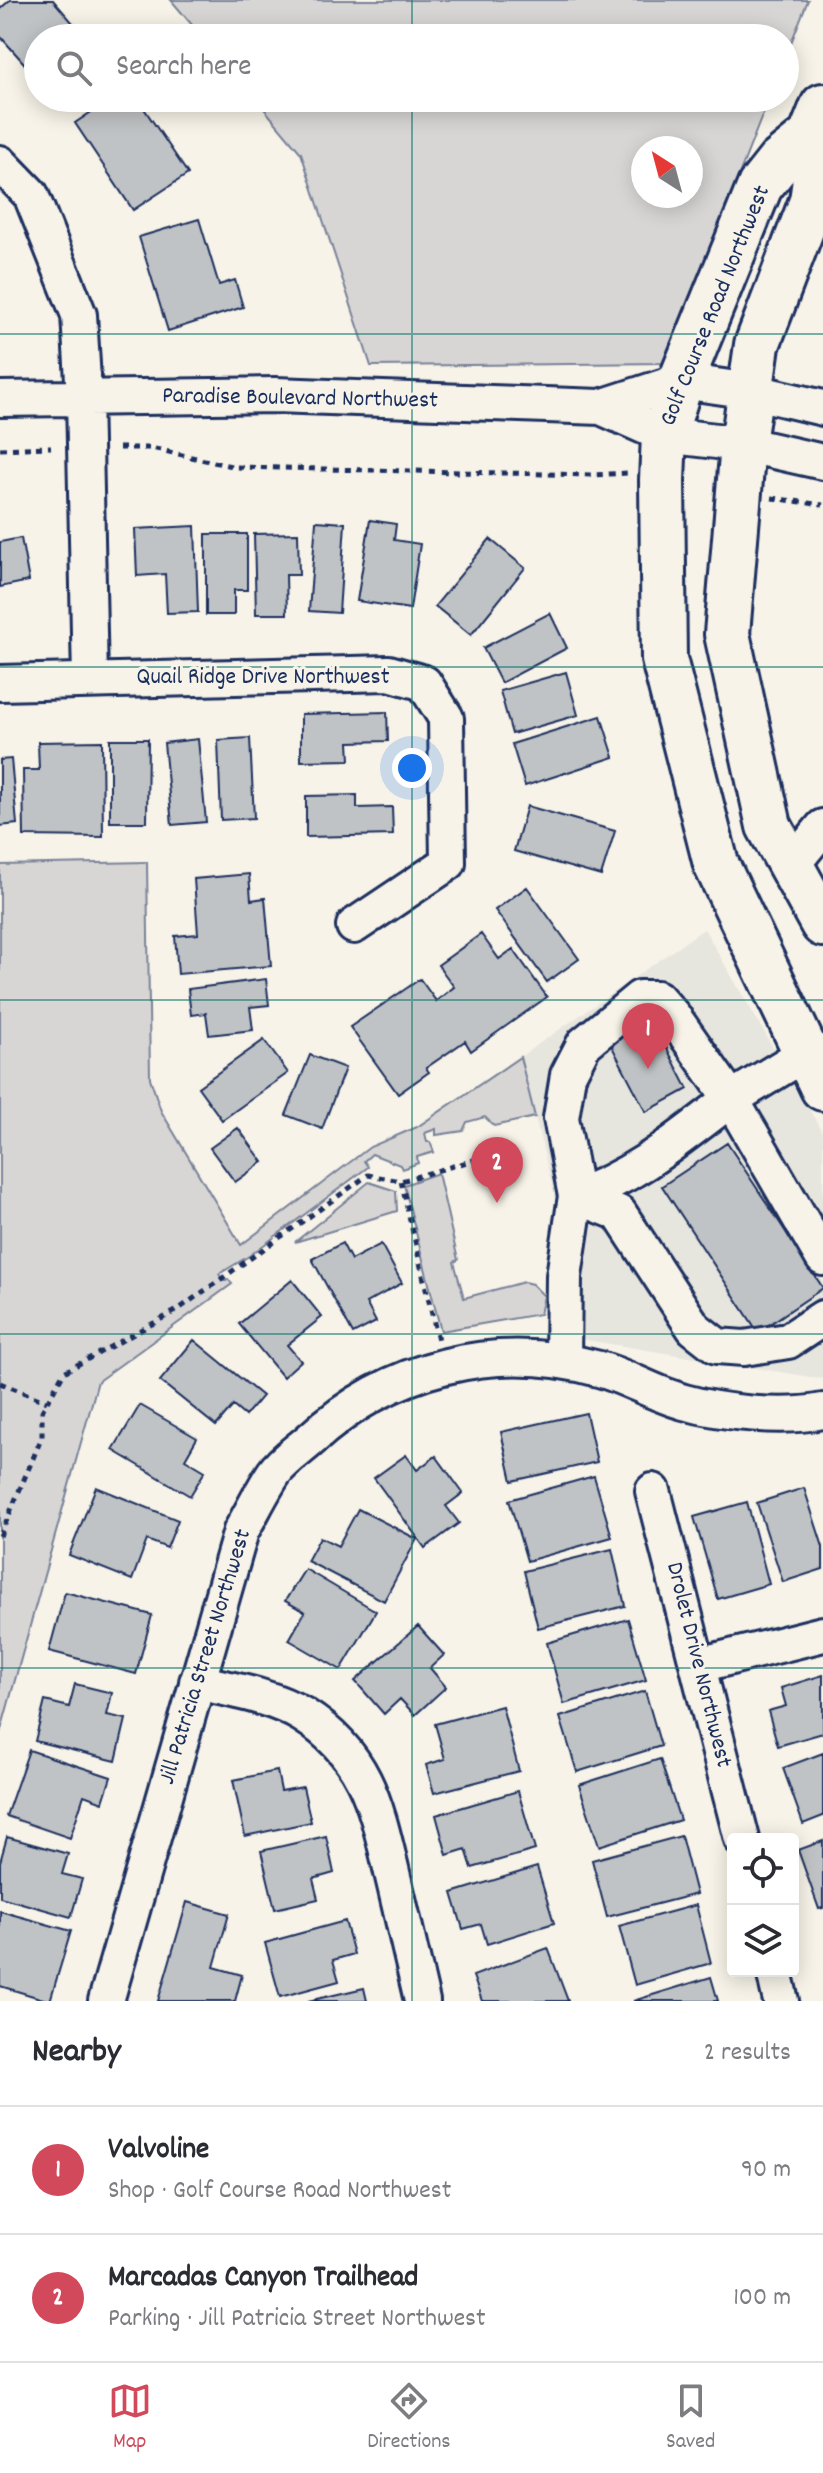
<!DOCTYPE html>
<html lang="en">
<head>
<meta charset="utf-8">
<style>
	body { margin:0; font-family:Dekko,sans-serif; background:#f7f7f7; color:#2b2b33 }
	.controls { position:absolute; right:24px; bottom:24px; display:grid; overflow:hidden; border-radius:8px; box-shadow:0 4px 20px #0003 }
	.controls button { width:72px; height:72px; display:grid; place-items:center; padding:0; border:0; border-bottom:2px solid #e1e1e2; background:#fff; color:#2b2b33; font:40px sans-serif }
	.compass { position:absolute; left:631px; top:136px; width:72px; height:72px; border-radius:50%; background:#fff; box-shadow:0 4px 20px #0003; rotate:324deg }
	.you { position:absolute; left:412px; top:768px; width:28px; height:28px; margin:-20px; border:6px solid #fff; border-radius:50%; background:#1a73e8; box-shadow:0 0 0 12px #1a73e833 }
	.badge { display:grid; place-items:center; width:52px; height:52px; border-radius:50%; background:#d1495b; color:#fff; font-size:26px; font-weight:700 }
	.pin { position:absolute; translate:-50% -66px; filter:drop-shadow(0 2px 4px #0008) }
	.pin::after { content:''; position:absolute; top:42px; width:28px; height:24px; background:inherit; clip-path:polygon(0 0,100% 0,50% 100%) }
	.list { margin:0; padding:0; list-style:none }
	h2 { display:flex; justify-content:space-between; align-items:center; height:104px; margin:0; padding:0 32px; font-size:34px }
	h2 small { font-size:26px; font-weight:400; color:#7c7c81 }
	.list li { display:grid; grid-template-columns:52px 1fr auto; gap:24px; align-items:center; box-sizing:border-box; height:128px; padding:0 32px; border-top:2px solid #e1e1e2 }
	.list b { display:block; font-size:30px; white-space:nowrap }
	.list p { margin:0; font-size:26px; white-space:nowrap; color:#7c7c81 }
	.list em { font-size:26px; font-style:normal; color:#7c7c81 }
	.icon { flex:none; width:44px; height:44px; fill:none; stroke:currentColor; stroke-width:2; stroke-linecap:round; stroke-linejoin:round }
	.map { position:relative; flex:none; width:823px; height:2001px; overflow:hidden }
	.search { position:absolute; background:#fff; box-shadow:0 4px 20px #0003; left:24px; right:24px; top:24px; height:88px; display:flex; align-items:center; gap:20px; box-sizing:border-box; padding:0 28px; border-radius:44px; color:#7c7c81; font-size:30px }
	.sheet { height:360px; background:#fff }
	nav { display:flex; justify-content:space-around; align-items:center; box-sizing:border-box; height:112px; border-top:2px solid #e1e1e2; background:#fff; font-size:22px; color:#7c7c81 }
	nav a { display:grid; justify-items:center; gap:4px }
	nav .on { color:#d1495b }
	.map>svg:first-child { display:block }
</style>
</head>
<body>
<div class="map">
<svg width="823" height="2001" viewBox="0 0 823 2001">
	<rect width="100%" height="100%" fill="#f7f3e8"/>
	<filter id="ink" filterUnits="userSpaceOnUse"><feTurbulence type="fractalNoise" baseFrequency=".0125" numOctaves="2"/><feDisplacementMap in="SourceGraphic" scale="16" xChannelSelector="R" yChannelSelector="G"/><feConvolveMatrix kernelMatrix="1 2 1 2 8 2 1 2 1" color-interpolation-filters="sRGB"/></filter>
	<g filter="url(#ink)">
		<!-- built -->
		<path fill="#e6e5de" d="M704,929L823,1133V1379L544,1333L549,1271L559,1213L520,1057Z"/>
		<!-- green -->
		<path fill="#d7d6d4" stroke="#798299" stroke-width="2" fill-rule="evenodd" d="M171,0H808L785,58V38H203Z
			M255,98H769L665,363L371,366L301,153ZM643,148H691V196H643Z
			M147,862L150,1078L161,1111L241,1245L370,1147L417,1127L520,1057L535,1117L494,1126L485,1117L467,1122L463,1131L436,1135V1129L425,1133L427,1142H430L434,1152L417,1157L418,1163L402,1169L400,1165L372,1154L364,1161L368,1167L249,1256L219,1274L224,1281L228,1279L232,1284L98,1381L0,1734V865Z
			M438,1173L458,1260L454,1262L464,1298L524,1282L532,1284L544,1296L540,1314L441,1331L404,1185Z
			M369,1182L396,1191L397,1211L295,1242Z"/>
		<!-- building -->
		<path fill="#c0c3c5" stroke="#1b2f5e" stroke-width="2" d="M10,0H53L86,38H38V79L0,36V9Z
			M112,98H137L188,174L133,210L75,123Z
			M199,219L219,285L235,280L243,307L168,331L139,237Z
			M370,520L396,524L394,540L420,544L410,609L357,601Z
			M316,521L345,523L339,613L309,611Z
			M195,526L198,612L167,613L165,574L137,576L135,529Z
			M298,533L299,575H286L287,614H256L254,534Z
			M206,534H247V590H234V615H206Z
			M21,538L29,581L0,587V542Z
			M490,539L525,568L471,635L435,606Z
			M550,613L567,648L501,683L483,648Z
			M566,672L578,715L512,734L500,691Z
			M387,712L388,741L349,742L350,760L301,761V714Z
			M601,716L614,757L525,786L512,744Z
			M250,738L254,818L221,820L218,740Z
			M110,739H148L147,822H110Z
			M198,739L206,822L172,825L164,743Z
			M102,741L103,837L24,836L23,770H39L38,742Z
			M11,759L17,824L0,826V760Z
			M357,795V808L392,807L393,835L306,837V796Z
			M527,806L615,831L601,876L514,851Z
			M249,874L251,900L265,898L271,966L178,974L175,936L198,934L194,879Z
			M527,887L579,959L547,982L495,910Z
			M481,934L499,959L513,949L547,997L471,1051L465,1041L426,1068L429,1072L398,1094L350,1027L420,979L436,1001L454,987L438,965Z
			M266,979L269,1005L250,1007L253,1030L209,1035L206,1013L191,1015L188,989Z
			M650,1016L688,1089L646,1112L608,1039Z
			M264,1040L288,1073L222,1120L198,1087Z
			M310,1055L345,1068L322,1129L286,1115Z
			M238,1128L263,1162L235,1182L210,1148Z
			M727,1143L823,1288L758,1332L662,1186Z
			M342,1243L351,1260L381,1244L402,1283L366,1303L376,1322L353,1334L312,1259Z
			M292,1280L322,1317L287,1345L301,1361L283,1377L239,1324Z
			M194,1340L262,1396L245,1416L233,1406L216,1426L160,1381Z
			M140,1405L197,1438L185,1459L205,1471L190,1496L113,1450Z
			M586,1413L597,1462L512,1481L501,1432Z
			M406,1455L417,1470L436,1456L463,1493L446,1506L459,1523L425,1548L374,1478Z
			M594,1476L612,1537L527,1561L509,1500Z
			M96,1487L178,1520L167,1548L147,1540L132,1580L69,1555Z
			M804,1488L823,1547V1569L783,1582L757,1503Z
			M747,1502L769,1584L718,1599L694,1517Z
			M358,1509L417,1539L384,1601L307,1561L320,1537L338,1546Z
			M612,1549L625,1606L538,1628L524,1571Z
			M305,1569L376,1611L341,1670L289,1640L305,1612L285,1601Z
			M65,1592L152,1615L136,1674L49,1651Z
			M628,1619L646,1680L564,1704L547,1643Z
			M418,1626L444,1655L430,1668L446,1687L415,1715L400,1699L384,1714L355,1681Z
			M823,1675V1733L778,1746L768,1711L786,1706L781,1688Z
			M75,1684L112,1693L107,1715L126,1719L116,1761L35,1741L45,1701L69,1707Z
			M645,1691L661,1746L577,1772L560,1717Z
			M502,1706L519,1771L434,1793L426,1765L445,1759L435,1724Z
			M29,1750L111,1777L103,1802L84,1795L70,1838L6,1816Z
			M823,1753V1816L803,1824L783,1768Z
			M660,1759L680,1820L599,1846L579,1785Z
			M277,1771L281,1791L303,1787L311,1822L245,1836L233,1780Z
			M518,1791L535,1850L472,1868L466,1849L447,1855L436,1815Z
			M326,1836L334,1873L313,1879L318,1899L275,1909L261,1851Z
			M681,1836L696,1894L607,1917L592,1860Z
			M7,1837L68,1854L62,1874L82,1879L71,1917L0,1897V1862Z
			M823,1841V1908L819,1909L798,1850Z
			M537,1867L554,1923L487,1944L481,1924L463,1929L452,1893Z
			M187,1902L229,1914L214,1967L242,1975L235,2001H158Z
			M696,1905L711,1963L635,1985L619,1926Z
			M0,1911L71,1931L50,2001L0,1986Z
			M345,1921L354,1954L333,1960L339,1981L280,1997L265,1943Z
			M548,1948L568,2001H482L473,1976Z
			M711,1977L718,2001H633Z
			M364,1988L367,2001H308Z"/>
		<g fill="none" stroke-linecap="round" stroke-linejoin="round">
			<defs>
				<path id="minor" d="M0,163L31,195L79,315L84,397L90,680
					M0,399L275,395L601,407L681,381L751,391L823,408
					M601,407L664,435L743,444L823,462
					M0,683L389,673L424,683L446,718L448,863L354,926
					M791,866L823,827
					M576,1196C635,1177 682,1136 731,1099L823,1258
					M576,1196L619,1213L694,1328L717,1346L744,1348L788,1341L823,1318
					M563,1360L564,1276L576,1196L561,1118L568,1075L584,1044L640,998H657L673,1016L731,1099L806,1053
					M653,1491L742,1839
					M699,1665L823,1634
					M197,1682C231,1690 272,1696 303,1715C369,1756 377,1811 394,1881C403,1921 413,1961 422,2001
					M774,1971L781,2001
					M106,2001L241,1531C252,1512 262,1491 274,1473C283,1460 299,1450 310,1440C389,1367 495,1340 599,1369C628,1377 654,1394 684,1402C723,1413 783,1419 823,1411"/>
				<path id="major" d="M823,106L811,136L779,162L760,186L681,381L664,435L662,480L664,659L716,864L823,1088
					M811,136L817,166L812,201L757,345L743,444L727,634L769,826L823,924"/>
			</defs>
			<!-- minor casing -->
			<use href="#minor" stroke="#1b2f5e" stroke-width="40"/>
			<!-- major casing -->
			<use href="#major" stroke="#1b2f5e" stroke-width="50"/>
			<!-- path -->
			<path stroke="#1b2f5e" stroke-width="5" stroke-dasharray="6 6" stroke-linecap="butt" d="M119,448H151L236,467L592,475L628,473
				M0,449L51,447
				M772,498L823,505
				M401,1181L438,1340
				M0,1383L47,1402
				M0,1536L42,1437V1411L64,1372L176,1311L368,1175L401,1181L481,1158"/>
			<!-- minor -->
			<use href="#minor" stroke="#f7f3e8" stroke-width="34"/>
			<!-- major -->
			<use href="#major" stroke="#f7f3e8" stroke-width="44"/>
		</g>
	</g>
	<!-- grid -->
	<path fill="none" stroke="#0f766e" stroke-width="2" stroke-opacity="0.55" d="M412,0V38M412,98V2001M0,334H823M0,667H823M0,1000H823M0,1334H823M0,1668H823"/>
	<g text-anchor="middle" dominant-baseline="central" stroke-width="6" stroke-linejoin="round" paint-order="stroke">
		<!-- street labels -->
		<g font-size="24" fill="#1b2f5e" stroke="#f7f3e8">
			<text transform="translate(716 306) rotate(-68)">Golf Course Road Northwest</text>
			<text transform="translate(300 399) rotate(1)">Paradise Boulevard Northwest</text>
			<text x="263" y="678">Quail Ridge Drive Northwest</text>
			<text transform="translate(206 1657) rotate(-73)">Jill Patricia Street Northwest</text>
			<text transform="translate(698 1665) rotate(76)">Drolet Drive Northwest</text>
		</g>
	</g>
</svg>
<div class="controls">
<button><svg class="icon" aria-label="locate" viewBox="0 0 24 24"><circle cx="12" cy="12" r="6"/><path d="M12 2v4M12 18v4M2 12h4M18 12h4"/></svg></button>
<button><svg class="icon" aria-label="layers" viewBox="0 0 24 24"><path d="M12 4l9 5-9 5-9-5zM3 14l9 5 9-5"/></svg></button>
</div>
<svg class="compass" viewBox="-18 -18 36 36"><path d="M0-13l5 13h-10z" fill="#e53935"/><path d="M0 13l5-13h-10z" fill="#7c7c81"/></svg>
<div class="you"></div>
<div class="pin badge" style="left:648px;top:1069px">1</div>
<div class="pin badge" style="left:497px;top:1203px">2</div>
<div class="search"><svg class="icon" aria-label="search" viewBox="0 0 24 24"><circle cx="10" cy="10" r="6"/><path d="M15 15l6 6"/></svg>Search here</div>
</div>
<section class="sheet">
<h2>Nearby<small>2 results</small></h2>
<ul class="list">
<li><span class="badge">1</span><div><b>Valvoline</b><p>Shop · Golf Course Road Northwest</p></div><em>90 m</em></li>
<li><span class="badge">2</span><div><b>Marcadas Canyon Trailhead</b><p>Parking · Jill Patricia Street Northwest</p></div><em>100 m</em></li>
</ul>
</section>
<nav>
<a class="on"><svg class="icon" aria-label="map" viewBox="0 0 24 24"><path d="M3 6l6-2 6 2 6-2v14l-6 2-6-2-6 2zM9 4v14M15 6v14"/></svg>Map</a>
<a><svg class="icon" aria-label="directions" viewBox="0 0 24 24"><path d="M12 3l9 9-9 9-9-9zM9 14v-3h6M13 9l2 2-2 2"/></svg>Directions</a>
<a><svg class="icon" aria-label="saved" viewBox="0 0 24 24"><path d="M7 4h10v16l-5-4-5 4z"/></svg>Saved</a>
</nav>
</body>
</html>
